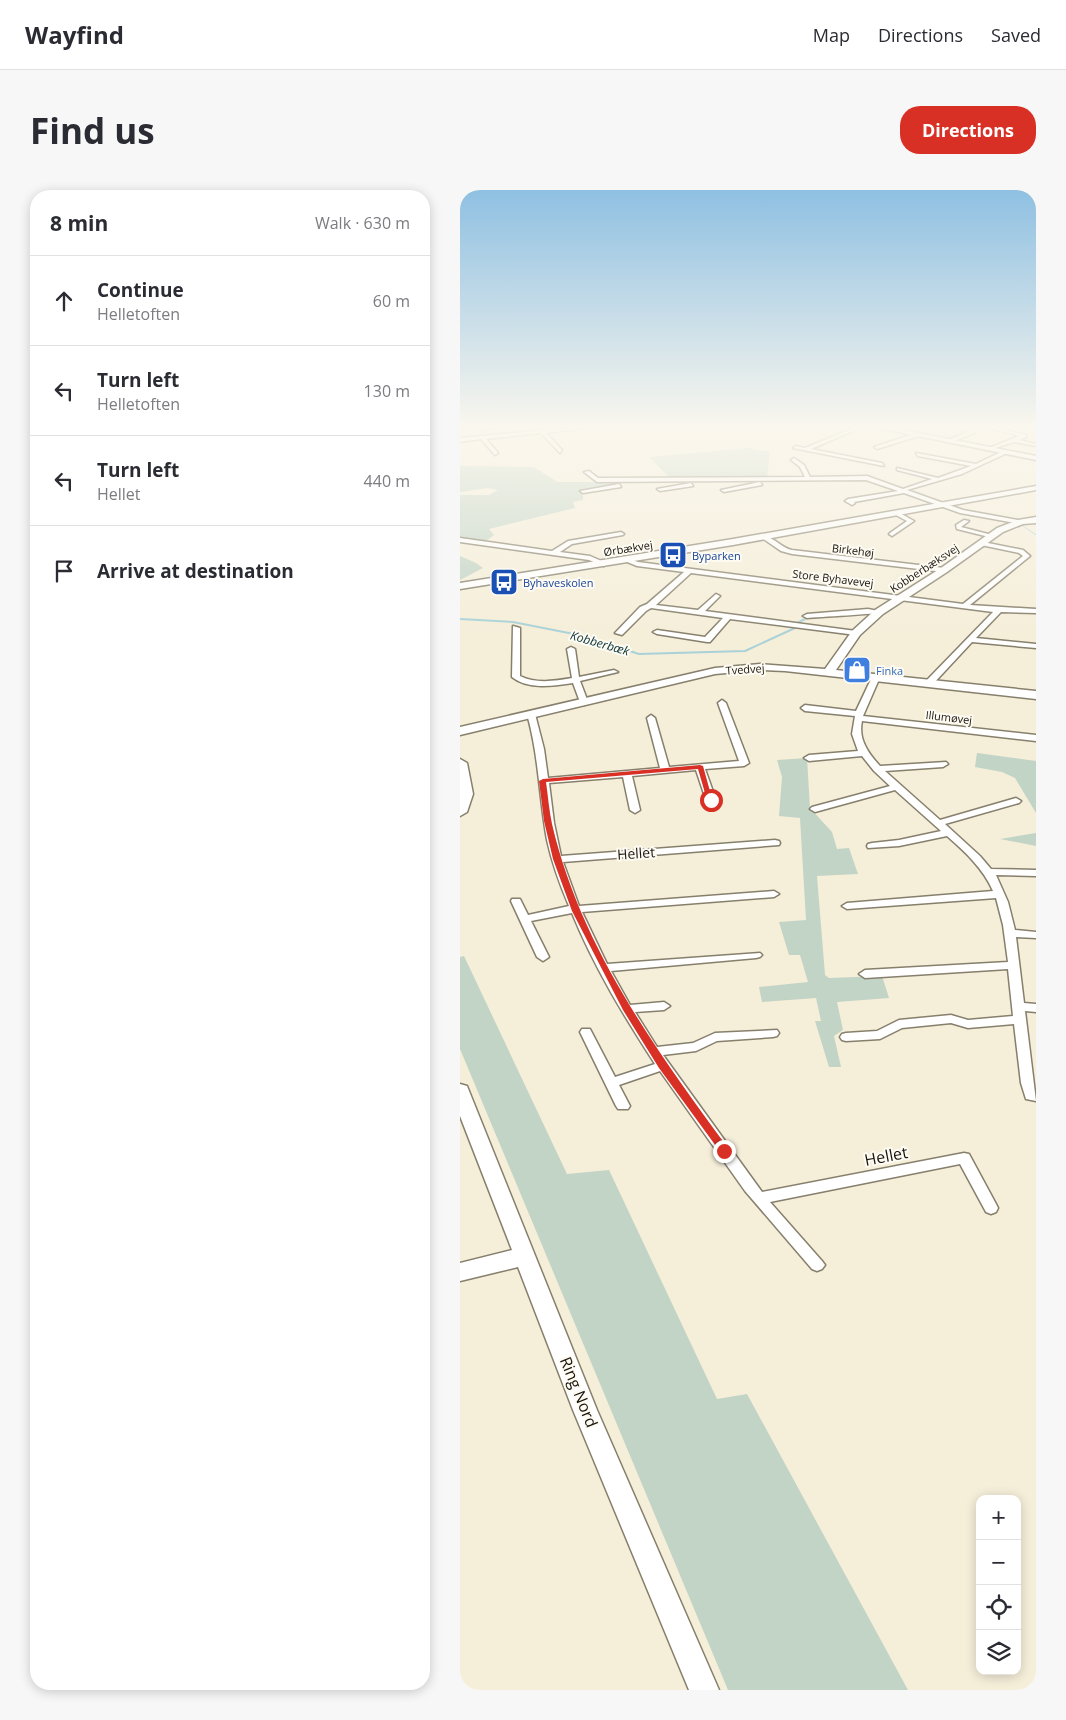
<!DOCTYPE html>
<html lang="en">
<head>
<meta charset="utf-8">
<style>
	body { margin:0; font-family:"Open Sans",sans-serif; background:#f7f7f7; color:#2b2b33 }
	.controls { position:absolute; right:15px; bottom:15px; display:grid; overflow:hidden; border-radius:10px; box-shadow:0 2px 12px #0003 }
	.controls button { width:45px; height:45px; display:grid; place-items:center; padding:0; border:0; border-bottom:1px solid #e1e1e2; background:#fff; color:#2b2b33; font:25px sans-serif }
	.stop { position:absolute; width:15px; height:15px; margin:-11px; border:4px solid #d93025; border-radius:50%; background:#fff }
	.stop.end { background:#d93025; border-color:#fff; box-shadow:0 1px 5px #0008 }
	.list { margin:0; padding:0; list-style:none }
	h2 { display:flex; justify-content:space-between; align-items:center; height:65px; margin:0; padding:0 20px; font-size:21px }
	h2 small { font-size:16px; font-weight:400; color:#7c7c81 }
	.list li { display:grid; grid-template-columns:32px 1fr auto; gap:15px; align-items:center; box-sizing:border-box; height:90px; padding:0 20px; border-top:1px solid #e1e1e2 }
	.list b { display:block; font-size:19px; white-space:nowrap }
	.list p { margin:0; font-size:16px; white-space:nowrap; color:#7c7c81 }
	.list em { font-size:16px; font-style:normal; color:#7c7c81 }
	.icon { flex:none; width:28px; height:28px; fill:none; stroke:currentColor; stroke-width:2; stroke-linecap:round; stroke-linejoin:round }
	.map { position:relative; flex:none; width:576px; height:1500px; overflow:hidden; border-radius:20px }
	header { display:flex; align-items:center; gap:30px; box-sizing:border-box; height:70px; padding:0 25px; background:#fff; border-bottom:1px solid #e1e1e2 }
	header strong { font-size:24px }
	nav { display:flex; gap:28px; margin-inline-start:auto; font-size:18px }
	.intro { display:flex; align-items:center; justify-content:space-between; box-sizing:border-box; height:120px; padding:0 30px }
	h1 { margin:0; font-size:35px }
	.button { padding:12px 22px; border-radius:20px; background:#d93025; color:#fff; font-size:18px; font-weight:700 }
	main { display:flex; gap:30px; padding:0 30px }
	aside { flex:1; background:#fff; border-radius:20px; box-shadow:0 2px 12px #0003 }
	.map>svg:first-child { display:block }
</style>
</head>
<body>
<header>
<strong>Wayfind</strong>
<nav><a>Map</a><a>Directions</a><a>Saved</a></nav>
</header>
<div class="intro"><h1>Find us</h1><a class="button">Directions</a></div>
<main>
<aside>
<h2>8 min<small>Walk · 630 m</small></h2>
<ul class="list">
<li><svg class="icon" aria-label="ahead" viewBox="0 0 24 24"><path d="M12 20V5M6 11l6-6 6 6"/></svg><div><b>Continue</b><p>Helletoften</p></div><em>60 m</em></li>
<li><svg class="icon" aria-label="left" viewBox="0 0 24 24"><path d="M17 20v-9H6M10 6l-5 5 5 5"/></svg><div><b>Turn left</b><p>Helletoften</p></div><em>130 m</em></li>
<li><svg class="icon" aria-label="left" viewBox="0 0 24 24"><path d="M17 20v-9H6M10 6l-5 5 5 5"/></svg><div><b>Turn left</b><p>Hellet</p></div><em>440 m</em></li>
<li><svg class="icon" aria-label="arrive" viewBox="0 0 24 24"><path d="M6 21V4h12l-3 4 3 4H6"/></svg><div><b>Arrive at destination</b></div></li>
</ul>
</aside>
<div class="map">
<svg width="576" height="1500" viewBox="0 0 576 1500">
	<rect width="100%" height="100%" fill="#f5eed9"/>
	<!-- green -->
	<path fill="#c2d4c6" d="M288,258L310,262L307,287L210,288L189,267Z
		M0,276L74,277L97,292H167L123,299V310L113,312L115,318L29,339L34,345L23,353L0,347V305H29L38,300L28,298L0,302Z
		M0,366L16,373L23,378L0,390Z
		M517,563L576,571V623L555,588L542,582L515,577Z
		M347,568L350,618L372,642L377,659L389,658L398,684L357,686L365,785L369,788L422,786L429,808L377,812L383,840L374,846L381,877H369L355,831H361L356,808L302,812L299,797L348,792L340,765H329L319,732L346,730L340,628L319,626L322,587L317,570Z
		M576,643V656L540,649Z
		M4,766L107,984L149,980L257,1209L287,1204L448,1500H268L0,859V767Z"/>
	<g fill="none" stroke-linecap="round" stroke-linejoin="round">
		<!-- stream-far1 -->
		<path stroke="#a9d2d8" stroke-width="1" d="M563,336L576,345"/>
		<!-- stream -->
		<path stroke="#a9d2d8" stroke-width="2" d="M0,429L53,432L119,445L179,464L285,461L335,438
			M337,433L347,428L365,427"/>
		<defs>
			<path id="street" d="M25,237H39L21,240L19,239Z
				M115,237H132L86,243L102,260L100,263L81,243L26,249L38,263L35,265L21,249L0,252V248Z
				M396,237H402L351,259L422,273L424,276L333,258L336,256L345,258Z
				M488,237H497L516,242L490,253L488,250L508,242Z
				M527,237H535L566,245V247L559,250L576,254V256L554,252L529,260V258L559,246Z
				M0,238H3V239L0,240Z
				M457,243L459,246L417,259L414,257Z
				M545,260L547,263L502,284L447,300L503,320L563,331V333L561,334L500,323L444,303L394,312L395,313L392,315L385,311L388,309L438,301L406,290L137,292L124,282L129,281L138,288L345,287L340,277L331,270L334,268L344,275L350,287L407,286L443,299L472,289L437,280V278L478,288L511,276L458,266L456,263L516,274Z
				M300,292L302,295L264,302L261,300Z
				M231,293L233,296L200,301L197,299Z
				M159,294L161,297L123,303L120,301Z
				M434,322H438L454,331L432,346L429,344L430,343L447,331L434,324Z
				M504,330L509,331L501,337L536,346L533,348L497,339L496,335Z
				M161,342L164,344L163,345L112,354L100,362L130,366L146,373L147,374L144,376L129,370L0,352V348L92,361L108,351Z
				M302,346C312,345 321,358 332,360L484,378L487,380L484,382L332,364L321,361L302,348Z
				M523,352L563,360L570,366L510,415L576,419V423L541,422L516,448L576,454V458L512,452L472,495H466V491L533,422L231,383L196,415L238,420L256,404L260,406L245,421L396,441L400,443L396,445L270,429L250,452H247L197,444L193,442L197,440L245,447L263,428L191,418L186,421L162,445L155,443L180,417L187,414L224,382L177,376L165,371L164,370L167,368L178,372L503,414L563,366L559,363L521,355V353Z
				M408,419L423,422C419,424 357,427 347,428L343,426L347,424Z
				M53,436L60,438V486C76,494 94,491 112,488L107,459L111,457L115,459L119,487L154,480L158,482L120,491L128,512L124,515L120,512L113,493C94,496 68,500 52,487Z
				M413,485L420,487L403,526L576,545V551L402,531C398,549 408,563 420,576L486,572L488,574L483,577L425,581L480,630L556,608L561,611L559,613L485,634L520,666L531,679L576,680V686L536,685L548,712L555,740L576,742V748L556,747L564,813L576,814V822L565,821L576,911L566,909L561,893L554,834L508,838L491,833L442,838L420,849L386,851L382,850L380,847L382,844L386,843L417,841L439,830L491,825L508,830L553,826L548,779L405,788L399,784L405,780L548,772L543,735L536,708L387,719L382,716L387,713L533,701C523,678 505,662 487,646L439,656L408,658L407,656L408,654L412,653L439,650L481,641L435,600L355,622L350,619L352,617L430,596L414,581L402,566L349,571L344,568L349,565L398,561L392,544L395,526L345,521L341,518L345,515L396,521Z
				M262,510L266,513L289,573L284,576L245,579L256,610L254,612L251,613L246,610L236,580L172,586L180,620L175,623L170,620L163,587L89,593L94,633L101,666L315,650L319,651L320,653L319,655L103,672L119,716L314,701L319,704L314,707L122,722L147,774L300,763L302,765L300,767L296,768L151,781L170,815L204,812L210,816L204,820L175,822L197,857L233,853L255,843L317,840L319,843L317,846L313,847L257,851L236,861L203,865L302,1002L504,963L509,964L536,1014L538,1018L536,1022L531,1024L526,1022L500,974L310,1012L362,1071L365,1075L362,1079L357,1081L352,1079L285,1001L200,881L159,895L170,916L168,919H158L156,916L120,842L122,839H130L155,887L195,874C164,826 134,777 112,723L71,731L89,767L83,771L77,767L51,711L52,709H60L68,725L109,716C100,695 92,673 87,650C79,607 79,566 67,524L71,521L75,524L84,559L88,588L200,578L187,528L191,525L195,528L209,577L279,571L258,513Z"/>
			<path id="secondary" d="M413,237H428L576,266V270Z
				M576,296V300L273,355L0,399V393L273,349Z
				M576,327V333L563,334L543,342L487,382L423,424L400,445L376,480L576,501V509L325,481L300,480L255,484L0,545V537L255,478L300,474L365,479L392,441L415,420L481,378L537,338L558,330Z
				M0,569L7,573L13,604L7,622L0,626Z
				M0,894L7,896L9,901L137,1220L259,1500H229L113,1220L58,1077L0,1091V1073L52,1060L0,926Z"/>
		</defs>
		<!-- street casing -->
		<use href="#street" stroke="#867f6c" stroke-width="3"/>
		<!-- secondary casing -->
		<use href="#secondary" stroke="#867f6c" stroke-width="3"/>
		<!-- street -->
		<use href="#street" fill="#fff" fill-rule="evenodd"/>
		<!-- secondary -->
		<use href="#secondary" fill="#fff" fill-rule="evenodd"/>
	</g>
	<!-- sky -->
	<linearGradient id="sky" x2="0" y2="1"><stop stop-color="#8fc0e2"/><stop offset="0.53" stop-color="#faf7ee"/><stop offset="1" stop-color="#faf7ee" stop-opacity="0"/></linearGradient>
	<rect width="576" height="447" fill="url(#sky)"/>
	<!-- route -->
	<path fill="#d93025" d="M240,575L243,576L253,612L247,610L238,579L86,592C88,606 89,620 92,634C120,755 195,859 268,958V963H261L199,878L163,820L112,721L93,669L84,631L79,591L83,589Z"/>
	<!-- icons -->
	<defs>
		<symbol id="bus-square" viewBox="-11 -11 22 22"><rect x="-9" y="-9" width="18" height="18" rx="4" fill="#1a4fb4" stroke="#fefbf3"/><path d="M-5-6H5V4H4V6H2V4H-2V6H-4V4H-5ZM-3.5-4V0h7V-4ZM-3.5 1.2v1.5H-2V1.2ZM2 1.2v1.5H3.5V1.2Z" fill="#fff"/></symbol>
		<symbol id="shop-square" viewBox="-11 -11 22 22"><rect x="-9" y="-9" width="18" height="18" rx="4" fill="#3f7fe0" stroke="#fefbf3"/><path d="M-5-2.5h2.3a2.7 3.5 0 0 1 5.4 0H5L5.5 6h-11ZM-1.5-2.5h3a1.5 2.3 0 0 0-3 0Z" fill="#fff"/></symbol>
	</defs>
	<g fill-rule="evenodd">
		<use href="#bus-square" x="197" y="349" width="32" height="32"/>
		<use href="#bus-square" x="28" y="376" width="32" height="32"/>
		<use href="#shop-square" x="381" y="464" width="32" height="32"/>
	</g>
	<g text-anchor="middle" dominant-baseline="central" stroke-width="4" stroke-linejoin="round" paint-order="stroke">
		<!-- far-street labels -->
		<g font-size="11" fill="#19160f" stroke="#fefbf3">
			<text transform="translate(168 358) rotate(-9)">Ørbækvej</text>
			<text transform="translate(393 360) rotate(7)">Birkehøj</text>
			<text transform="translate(464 378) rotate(-33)">Kobberbæksvej</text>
			<text transform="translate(373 388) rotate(7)">Store Byhavevej</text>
			<text transform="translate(285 479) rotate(-4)">Tvedvej</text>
			<text transform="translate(489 527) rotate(7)">Illumøvej</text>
		</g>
		<!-- far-transit labels -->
		<g font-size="11" fill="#164399" stroke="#fefbf3" text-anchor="start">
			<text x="232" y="365">Byparken</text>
			<text x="63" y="392">Byhaveskolen</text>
		</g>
		<!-- far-shop labels -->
		<g font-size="11" fill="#366cbe" stroke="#fefbf3" text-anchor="start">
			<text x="416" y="480">Finka</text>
		</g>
		<!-- far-water labels -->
		<g font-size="12" font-style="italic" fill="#0a3338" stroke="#fefbf3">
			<text transform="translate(140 453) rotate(16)">Kobberbæk</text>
		</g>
		<!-- street labels -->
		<g font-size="14" fill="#19160f" stroke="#fefbf3">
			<text transform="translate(176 663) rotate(-4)">Hellet</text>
		</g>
		<!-- near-street labels -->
		<g font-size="16" fill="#19160f" stroke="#fefbf3">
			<text transform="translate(426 966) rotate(-11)">Hellet</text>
			<text transform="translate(119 1202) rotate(68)">Ring Nord</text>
		</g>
	</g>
</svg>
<div class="controls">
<button>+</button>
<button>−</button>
<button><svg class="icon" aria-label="locate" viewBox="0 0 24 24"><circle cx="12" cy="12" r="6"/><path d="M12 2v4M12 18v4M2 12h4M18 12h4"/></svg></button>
<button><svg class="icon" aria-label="layers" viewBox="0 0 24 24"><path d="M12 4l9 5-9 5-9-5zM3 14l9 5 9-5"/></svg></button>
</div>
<div class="stop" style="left:251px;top:610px"></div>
<div class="stop end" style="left:264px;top:961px"></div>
</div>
</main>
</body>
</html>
